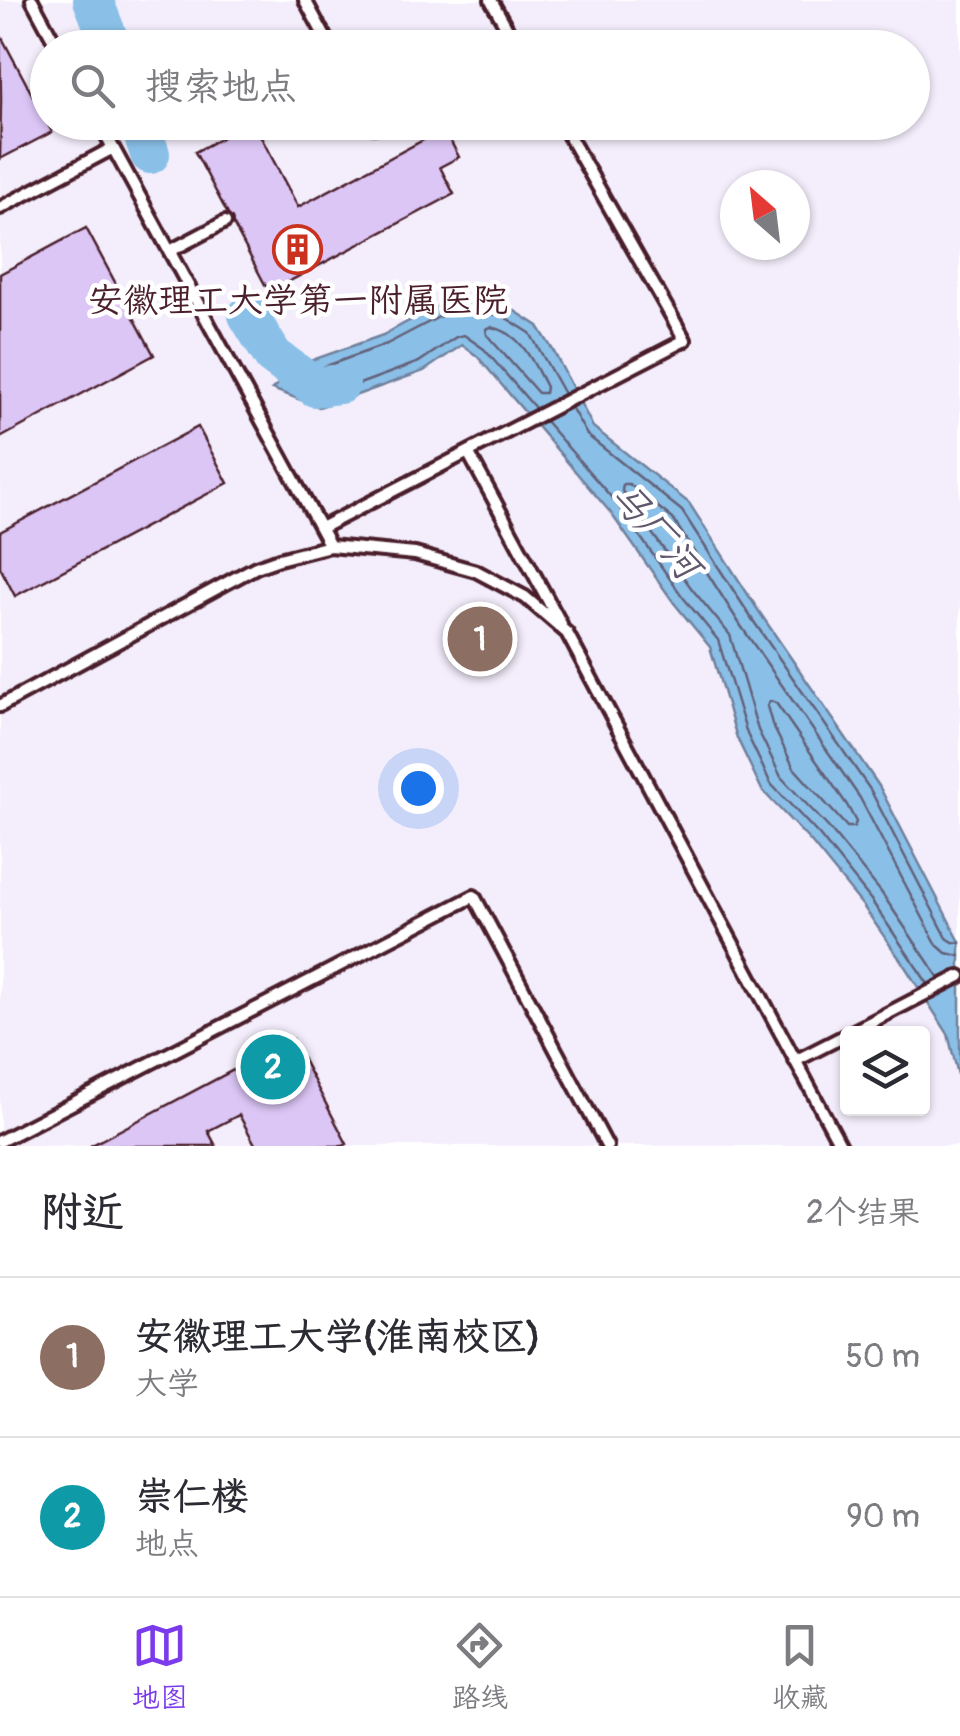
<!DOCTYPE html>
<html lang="zh">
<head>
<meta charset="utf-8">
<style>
	body { margin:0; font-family:Pangolin,"LXGW WenKai TC",sans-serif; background:#f2f2f3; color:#2b2b33 }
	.controls { position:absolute; right:30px; bottom:30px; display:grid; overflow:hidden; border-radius:10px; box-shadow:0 2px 8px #0004 }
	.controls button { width:90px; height:90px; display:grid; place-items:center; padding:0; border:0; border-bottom:2px solid #e1e1e2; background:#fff; color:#2b2b33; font:50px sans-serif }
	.compass { position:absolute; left:720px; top:170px; width:90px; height:90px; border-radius:50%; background:#fff; box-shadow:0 2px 8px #0004; rotate:332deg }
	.you { position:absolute; left:418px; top:788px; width:35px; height:35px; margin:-25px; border:8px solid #fff; border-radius:50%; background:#1a73e8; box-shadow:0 0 0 15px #1a73e833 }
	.badge { display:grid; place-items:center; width:65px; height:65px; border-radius:50%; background:#7c3aed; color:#fff; font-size:32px; font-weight:700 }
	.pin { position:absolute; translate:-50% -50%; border:5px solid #fff; box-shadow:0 2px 10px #0006 }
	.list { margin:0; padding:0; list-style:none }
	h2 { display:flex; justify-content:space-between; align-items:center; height:130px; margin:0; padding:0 40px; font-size:42px }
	h2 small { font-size:32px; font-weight:400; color:#7c7c81 }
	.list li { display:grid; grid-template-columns:65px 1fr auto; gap:30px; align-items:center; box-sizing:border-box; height:160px; padding:0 40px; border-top:2px solid #e1e1e2 }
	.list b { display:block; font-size:38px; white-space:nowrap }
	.list p { margin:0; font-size:32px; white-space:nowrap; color:#7c7c81 }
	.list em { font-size:32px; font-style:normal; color:#7c7c81 }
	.icon { flex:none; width:55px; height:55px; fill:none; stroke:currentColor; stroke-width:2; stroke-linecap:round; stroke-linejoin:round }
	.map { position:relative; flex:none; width:960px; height:1146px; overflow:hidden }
	.search { position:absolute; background:#fff; box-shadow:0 2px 8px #0004; left:30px; right:30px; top:30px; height:110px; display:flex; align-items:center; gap:25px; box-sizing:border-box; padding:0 35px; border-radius:55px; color:#7c7c81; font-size:38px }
	.sheet { height:450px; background:#fff }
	nav { display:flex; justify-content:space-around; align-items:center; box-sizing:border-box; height:140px; border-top:2px solid #e1e1e2; background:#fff; font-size:28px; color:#7c7c81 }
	nav a { display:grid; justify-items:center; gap:5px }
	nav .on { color:#7c3aed }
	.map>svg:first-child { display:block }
</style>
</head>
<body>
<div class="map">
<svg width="960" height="1146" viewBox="0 0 960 1146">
	<rect width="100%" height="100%" fill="#fff"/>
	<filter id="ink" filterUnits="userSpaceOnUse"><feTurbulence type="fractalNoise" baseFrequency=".01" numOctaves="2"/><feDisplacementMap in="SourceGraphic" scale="20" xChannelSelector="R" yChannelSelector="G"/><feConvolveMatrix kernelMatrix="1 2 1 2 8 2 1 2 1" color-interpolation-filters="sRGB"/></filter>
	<g filter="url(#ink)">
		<!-- built -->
		<path fill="#f4eefc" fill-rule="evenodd" d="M0,0H960V1146H0ZM48,48H912V122H48ZM735,185H795V245H735ZM848,1034H922V1108H848Z"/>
		<!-- water -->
		<path fill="#8ac0e8" stroke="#70809c" stroke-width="2.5" d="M453,297L507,306L538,326L553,350L593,427L689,503L760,613L879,786L960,942V1083L948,1034L904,965L863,906L811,842L762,790L737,738L710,647L674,603L610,512L477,356L462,345L424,371L357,395L319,407L272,389L301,364L383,335Z"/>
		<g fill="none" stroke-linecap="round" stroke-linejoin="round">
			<!-- shore -->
			<path stroke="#645f77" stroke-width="2.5" d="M491,327C522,333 533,362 546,387L545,393H538L487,335L486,329Z
				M571,407L587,435L682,511L752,619L871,791L947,938L953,942L960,943
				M536,409L484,349L464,335L456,337L419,362L354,386L319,396L299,388L296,383L307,373L387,344L456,308L503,316L530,333L564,394
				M545,421L618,505L682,596L718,640L747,734L771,784L819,835L871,900L928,984
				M770,701L776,703L847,805L856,822L854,827H847L794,768L772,724L767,706Z
				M939,978L881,892L828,827L781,777L758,730L730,635L692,589L622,491L623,484H629L673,519L741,626L860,798L937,945L946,953L960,956"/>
			<!-- river -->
			<path stroke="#8ac0e8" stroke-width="40" d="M93,0L112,48
				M139,122L150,154
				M248,315L273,356L315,387L340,384"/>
		</g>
		<!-- building -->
		<path fill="#dcc6f6" stroke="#4a1f2b" stroke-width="2.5" d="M0,34L52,132L0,159L1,99Z
			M251,122H253L298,207L444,129L459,157L440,167L454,194L269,292L195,152Z
			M86,228L154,355L0,438V274Z
			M198,427L228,483L15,596L0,567V532Z
			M292,1039L347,1144L343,1146H256L239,1115L208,1131L216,1146H90Z"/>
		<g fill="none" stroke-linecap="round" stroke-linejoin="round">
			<defs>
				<path id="lane" d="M32,0L58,48
					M305,0L331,48
					M491,0L518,48
					M99,122L330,546
					M372,122L374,127
					M169,129L180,122
					M0,208L113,148
					M170,251L225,222
					M468,452L561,624
					M321,528L685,340L561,122
					M0,706L256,567L279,559L330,546L415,554L476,571L525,597L567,633L841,1146
					M848,1034L960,976
					M795,1061L848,1034
					M0,1141L474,896L607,1146"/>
			</defs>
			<!-- lane casing -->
			<use href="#lane" stroke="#4a1f2b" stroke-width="18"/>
			<!-- lane -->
			<use href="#lane" stroke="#fff" stroke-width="10"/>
		</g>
	</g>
	<!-- icons -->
	<defs>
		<symbol id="building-ring" viewBox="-11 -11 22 22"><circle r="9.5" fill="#fff" stroke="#c8321e" stroke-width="1.5"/><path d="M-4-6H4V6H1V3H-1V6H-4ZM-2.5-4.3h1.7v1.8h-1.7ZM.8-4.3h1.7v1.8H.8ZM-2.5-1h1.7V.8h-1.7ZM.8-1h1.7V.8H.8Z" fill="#c8321e"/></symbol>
	</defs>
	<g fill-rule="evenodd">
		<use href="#building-ring" x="270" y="222" width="55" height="55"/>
	</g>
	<g text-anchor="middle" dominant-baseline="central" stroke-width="9" stroke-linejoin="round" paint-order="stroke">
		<!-- poi labels -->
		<g font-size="35" fill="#4a1f2b" stroke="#fff">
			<text x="298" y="301">安徽理工大学第一附属医院</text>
		</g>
		<!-- water labels -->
		<g font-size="38" font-style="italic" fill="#60576d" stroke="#fff">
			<text transform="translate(655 531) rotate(49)">马厂河</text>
		</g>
	</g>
</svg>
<div class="controls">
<button><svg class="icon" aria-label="layers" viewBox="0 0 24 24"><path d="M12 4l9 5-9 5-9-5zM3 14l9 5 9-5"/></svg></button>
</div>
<svg class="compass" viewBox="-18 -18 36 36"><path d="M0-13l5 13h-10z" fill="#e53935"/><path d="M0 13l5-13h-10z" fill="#7c7c81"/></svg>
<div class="you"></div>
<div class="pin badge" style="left:480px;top:639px;background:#8d6e63">1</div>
<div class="pin badge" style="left:273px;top:1067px;background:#0f9aa8">2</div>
<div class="search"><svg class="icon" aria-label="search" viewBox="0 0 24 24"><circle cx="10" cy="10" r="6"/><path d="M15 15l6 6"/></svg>搜索地点</div>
</div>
<section class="sheet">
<h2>附近<small>2个结果</small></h2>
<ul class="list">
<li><span class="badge" style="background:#8d6e63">1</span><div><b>安徽理工大学(淮南校区)</b><p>大学</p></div><em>50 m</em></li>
<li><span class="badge" style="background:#0f9aa8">2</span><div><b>崇仁楼</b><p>地点</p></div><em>90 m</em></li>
</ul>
</section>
<nav>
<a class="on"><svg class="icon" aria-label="map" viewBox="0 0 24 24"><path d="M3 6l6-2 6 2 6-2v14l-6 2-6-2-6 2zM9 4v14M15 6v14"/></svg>地图</a>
<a><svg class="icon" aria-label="directions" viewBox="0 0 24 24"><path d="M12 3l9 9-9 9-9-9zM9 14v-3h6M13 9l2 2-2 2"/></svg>路线</a>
<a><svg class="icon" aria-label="saved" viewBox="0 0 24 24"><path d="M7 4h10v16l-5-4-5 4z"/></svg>收藏</a>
</nav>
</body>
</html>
